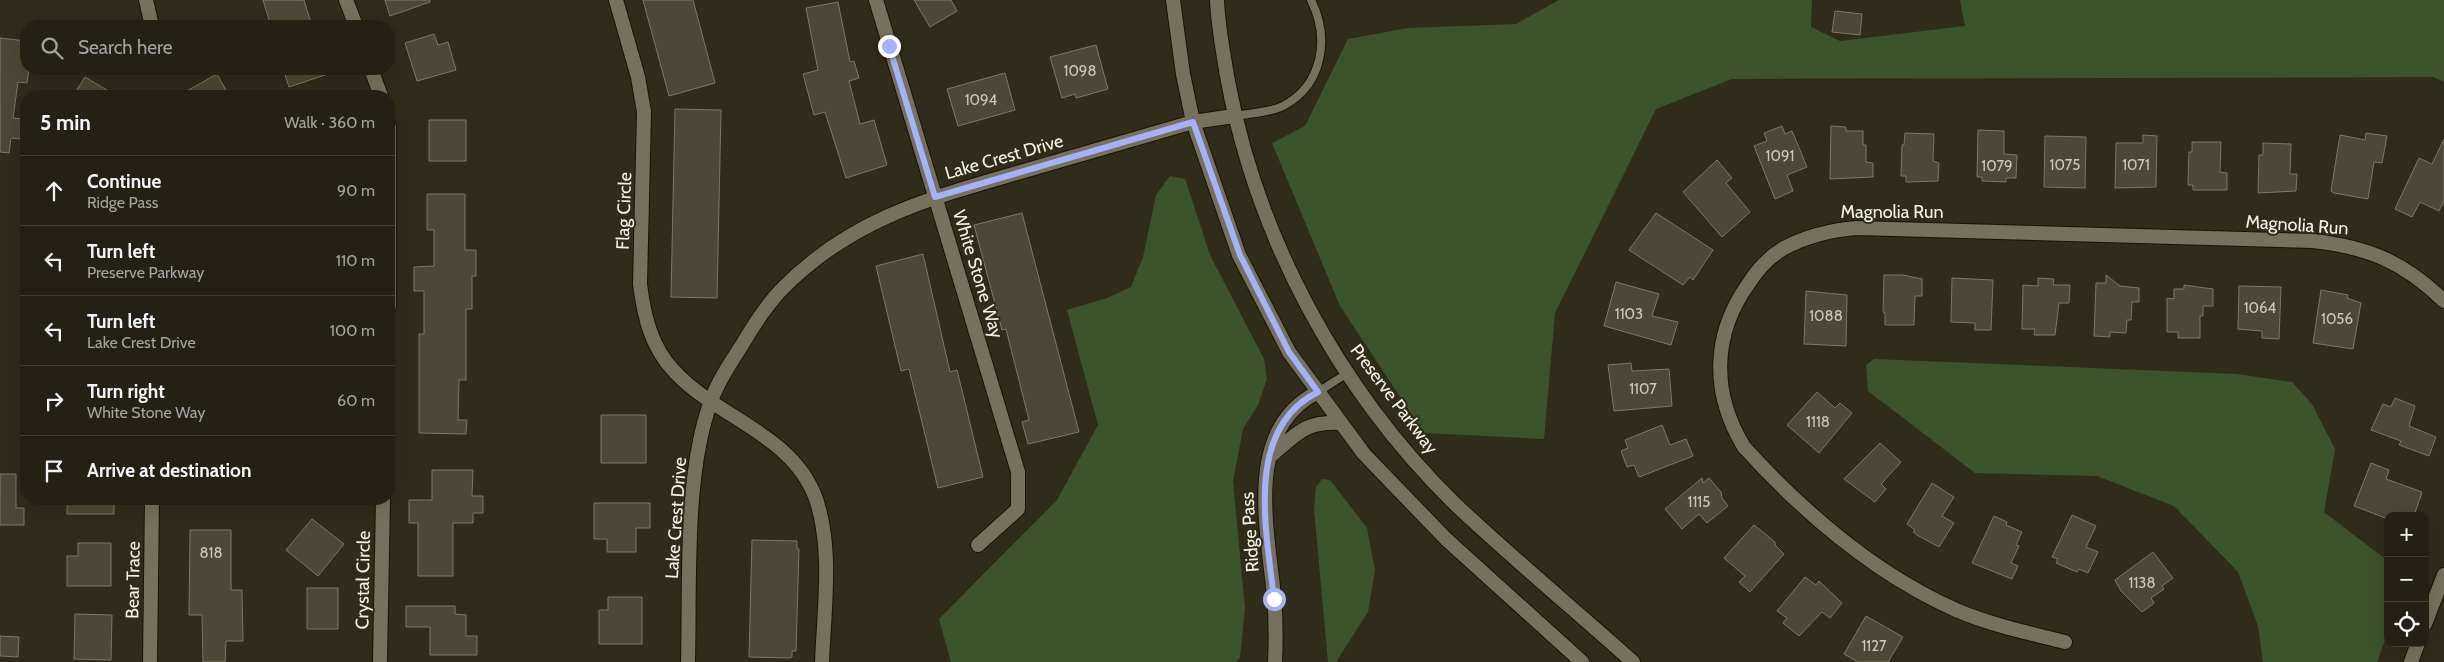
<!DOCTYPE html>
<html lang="en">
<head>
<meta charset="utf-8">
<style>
	body { margin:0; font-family:Cabin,sans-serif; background:#2c291d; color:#f1f3f6 }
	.controls { position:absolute; right:15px; bottom:15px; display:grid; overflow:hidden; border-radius:10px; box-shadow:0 5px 20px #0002 }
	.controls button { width:45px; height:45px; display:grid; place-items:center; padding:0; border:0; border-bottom:1px solid #413e34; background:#242114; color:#f1f3f6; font:25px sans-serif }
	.stop { position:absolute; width:15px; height:15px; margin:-11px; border:4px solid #a6b1fc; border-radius:50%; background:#fff }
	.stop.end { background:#a6b1fc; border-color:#fff; box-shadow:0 1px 5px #0008 }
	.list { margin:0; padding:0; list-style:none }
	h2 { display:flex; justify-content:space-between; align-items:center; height:65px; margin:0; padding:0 20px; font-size:21px }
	h2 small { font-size:16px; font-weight:400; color:#a3a3a0 }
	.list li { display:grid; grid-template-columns:32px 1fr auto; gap:15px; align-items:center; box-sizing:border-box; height:70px; padding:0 20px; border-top:1px solid #413e34 }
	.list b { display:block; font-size:19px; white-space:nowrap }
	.list p { margin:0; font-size:16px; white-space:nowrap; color:#a3a3a0 }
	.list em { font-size:16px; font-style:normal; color:#a3a3a0 }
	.icon { flex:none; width:28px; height:28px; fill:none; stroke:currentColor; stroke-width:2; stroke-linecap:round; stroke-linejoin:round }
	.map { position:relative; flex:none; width:2444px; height:662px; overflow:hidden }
	.search { position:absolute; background:#242114; box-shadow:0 5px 20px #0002; left:20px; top:20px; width:375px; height:55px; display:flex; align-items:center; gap:12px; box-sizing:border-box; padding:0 18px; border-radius:20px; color:#a3a3a0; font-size:19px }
	.panel { position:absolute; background:#242114; box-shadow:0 5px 20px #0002; left:20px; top:90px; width:375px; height:415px; border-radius:20px }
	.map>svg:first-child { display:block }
</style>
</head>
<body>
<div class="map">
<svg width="2444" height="662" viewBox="0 0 2444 662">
	<rect width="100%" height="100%" fill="#302c1a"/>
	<!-- green -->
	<path fill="#3c542b" d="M1559,0H1812L1811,27L1840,41L1965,26L1960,0H2444V82L2433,77L1732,79L1656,109L1555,313L1544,439L1424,433L1340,306L1272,143L1305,126L1348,39L1408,28L1516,24Z
		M1170,176L1185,179L1210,255L1264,359L1267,379L1258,405L1243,429L1233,481L1245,608L1240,657L1236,662H951L939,619L1057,500L1098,425L1067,310L1107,298L1131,287L1143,257L1156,195Z
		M1874,359L2237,374L2292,382L2312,404L2335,449L2324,512L2384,558L2388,572V632L2377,662H2263L2258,626L2238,572L2174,506L2097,476L1975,473L1868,391L1866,365Z
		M1322,479L1330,480L1367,528L1375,570L1368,612L1336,662H1328L1314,509L1316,487Z"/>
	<!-- building -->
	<path fill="#4c4835" stroke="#7c7863" d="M263,0H304L311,23L301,26H271Z
		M385,0H430V2L390,16Z
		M643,0H693L715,83L669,96Z
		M914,0H951L957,11L930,27Z
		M838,2L850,62L854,61L859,78L849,81L860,124L874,120L887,165L846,178L825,112L814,115L803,74L818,70L806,8Z
		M1835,11L1862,14L1860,35L1832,32Z
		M434,34L438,45L448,42L456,70L417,81L405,43Z
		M0,38L26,41V69H29L27,83L18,82L13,118L22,119L20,139L11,138L9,153L0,152Z
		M1096,45L1108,89L1076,98L1075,94L1062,98L1050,57Z
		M283,69H336L337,71L289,87Z
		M1005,73L1015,110L958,126L947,89Z
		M217,74L229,96H178Z
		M85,77L117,96H73Z
		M675,109L721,110L717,298L671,297Z
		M429,120H466V161H429Z
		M1782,126L1785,134L1792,131L1807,167L1787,175L1793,191L1775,199L1754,146L1767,141L1764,133Z
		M1831,126L1846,127V131H1863V145H1866V162L1873,163V177L1830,179Z
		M1978,130L2004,131V154L2017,155L2016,178H2006V182L1982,181V177H1977Z
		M1905,133L1934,134L1933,161L1939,163L1938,181L1906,182V176H1901L1902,145H1904Z
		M2366,133L2387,136L2382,163L2374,162L2368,199L2334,193L2331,191L2340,135L2365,140Z
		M2143,135L2157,136L2156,187L2115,188L2116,143H2143Z
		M2045,136L2086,137L2085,188L2044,187Z
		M2444,139V201L2439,211L2420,202L2412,217L2395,209L2419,158L2432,164Z
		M2192,142H2221L2220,172L2227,173V190H2193V185H2188L2189,152H2192Z
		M2263,143L2291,144L2290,174H2297L2296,191L2258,193L2259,155H2263Z
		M1717,160L1732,178L1726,183L1750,212L1722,237L1683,192Z
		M427,194H465V250H476V276H472V309H466V380H459L458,420H467L466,434L419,433V334H424V291H414V267L434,266V230H427Z
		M1022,213L1079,432L1028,444L1022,422L1029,420L1006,329L1002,330L974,225Z
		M1656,213L1713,250L1693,280L1690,277L1683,285L1629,250Z
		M923,254L950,372L957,370L983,477L938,488L909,369L901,371L876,266Z
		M1884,275H1903L1922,279V296H1915L1914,325H1885V313L1883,312Z
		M2106,275L2120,286L2139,288V302H2132L2131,320H2127L2126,333L2110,332V337L2094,336L2096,283H2106Z
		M1952,278L1993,280L1991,330H1975V323L1951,322Z
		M2038,278L2054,279L2053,285H2070L2069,303H2059L2055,335H2034L2035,329H2022L2023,285L2038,286Z
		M1616,282L1659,294L1652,316L1678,322L1671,345L1604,326Z
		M2184,285L2213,289V306H2203V316H2200V338H2178V332H2167V298L2174,299V289H2184Z
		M2239,286L2281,287L2279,339L2262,338V331L2238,329Z
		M2321,290L2348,295L2347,298L2361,303L2353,349L2313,343Z
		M1806,291L1847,295L1846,346L1804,344Z
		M1631,363L1632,371L1669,369L1672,406L1614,411L1608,365Z
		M1817,392L1835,408L1840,403L1852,413L1819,453L1787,425Z
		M2395,398L2415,406L2409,426L2436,437L2429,456L2399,445L2401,441L2371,430L2383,404L2391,407Z
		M601,415H646V463H601Z
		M1662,425L1670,445L1686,439L1693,456L1639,477L1634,465L1627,467L1621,451L1628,448L1625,440Z
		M1880,443L1901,462L1881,484L1886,489L1875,502L1844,479Z
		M2371,463L2389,470L2386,479L2422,492L2414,516H2388V519L2354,506Z
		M432,470H473L472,496H483V513H473V523H453V576H418V523H409V500H432Z
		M0,474H16V508H24V525H0Z
		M1702,478L1703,483L1709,478L1721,492L1722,498L1728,506L1707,523L1699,514L1682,529L1665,509Z
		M1932,483L1954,497L1942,516L1954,523L1939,547L1917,535L1913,532L1915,530L1907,524Z
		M67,499H114V514H67Z
		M594,503H650V528H636V552H607V539H594Z
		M2072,515L2096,526L2086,547L2098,552L2088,573L2079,569L2077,572L2056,563L2058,559L2052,557Z
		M1994,516L2007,522L2006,525L2022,532L2016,545L2019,546L2011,563L2018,566L2012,579L1972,563Z
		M312,519L344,544L318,576L286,550Z
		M1754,525L1775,542V545L1784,554L1750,592L1739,582L1745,576L1724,558Z
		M190,530H231V590H242L243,641H226L225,662H203L202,615H189Z
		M752,540L797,541V549H799L796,651H792V657L790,658L749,657Z
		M78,543H111V586H67V556H78Z
		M2153,552L2173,578L2162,586L2164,589L2151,598L2154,603L2142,612L2121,591L2115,580Z
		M1805,577L1816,585L1819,581L1842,603L1830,618L1822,612L1799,636L1783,623L1787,618L1777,611Z
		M307,588H338V629H307Z
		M608,597H642V644H599V610H608Z
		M406,606H455V614L466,615V636H477V655H430V627H406Z
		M75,614L112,615L111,660L74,659Z
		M1866,616L1903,637L1888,662H1858L1844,654Z
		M0,636L19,637L18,657L0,656Z"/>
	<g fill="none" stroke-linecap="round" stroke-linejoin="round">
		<defs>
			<path id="service" d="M1234,116C1249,113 1270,113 1283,106C1323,85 1330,38 1311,0
				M1318,392L1346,374"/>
			<path id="minor" d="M146,0L152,26
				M346,0L356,26
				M616,0L638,77L644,112L640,284C644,316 651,347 674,371C717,418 793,434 816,499C833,549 824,610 822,662
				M876,0L1018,472V509L978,545
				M371,69L381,96
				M389,127V306
				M1272,455C1297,433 1306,421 1341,423
				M2425,624L2444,575
				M2065,642C2029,633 1991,625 1956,610C1875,574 1804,513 1744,447C1711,393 1712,334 1749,283C1758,269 1769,257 1784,248C1807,236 1831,230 1857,228L2313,241C2368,247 2404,262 2444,301
				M150,662L152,499
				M380,662L383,499
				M688,662C690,583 684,474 711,401C718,381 731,362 742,345C753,326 766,306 781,290C849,220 927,199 1017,173C1076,156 1134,139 1193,122L1234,116
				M1275,662C1276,640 1276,619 1274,597C1268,530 1243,429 1318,392
				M2411,662L2418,643"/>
			<path id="tertiary" d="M1173,0L1183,74L1193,122L1239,255L1289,352L1364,454L1446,539L1582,662
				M1217,0C1218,26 1223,51 1227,76C1256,236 1338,389 1454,503C1512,558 1574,609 1633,662"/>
		</defs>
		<!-- service casing -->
		<use href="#service" stroke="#181404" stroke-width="10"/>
		<!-- minor casing -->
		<use href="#minor" stroke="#181404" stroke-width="16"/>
		<!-- tertiary casing -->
		<use href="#tertiary" stroke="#181404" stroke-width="16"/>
		<!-- service -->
		<use href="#service" stroke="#75715c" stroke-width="8"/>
		<!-- minor -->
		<use href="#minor" stroke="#75715c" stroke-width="14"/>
		<!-- tertiary -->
		<use href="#tertiary" stroke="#75715c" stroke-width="14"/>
	</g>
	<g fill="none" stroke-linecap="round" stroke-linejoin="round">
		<!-- route -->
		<path stroke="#a6b1fc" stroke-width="6" d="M889,46L935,197L1193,122L1240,255L1289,352L1318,392C1243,429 1267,533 1274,599"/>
	</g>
	<g text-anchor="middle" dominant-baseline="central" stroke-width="4" stroke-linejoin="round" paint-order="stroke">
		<!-- number labels -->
		<g font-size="15" fill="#cac8ba">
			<text x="1080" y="71">1098</text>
			<text x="981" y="100">1094</text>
			<text x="1780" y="156">1091</text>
			<text x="2065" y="165">1075</text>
			<text x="2136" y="165">1071</text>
			<text x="1997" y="166">1079</text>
			<text x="2260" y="308">1064</text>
			<text x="1629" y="314">1103</text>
			<text x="1826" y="316">1088</text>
			<text x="2337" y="319">1056</text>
			<text x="1643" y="389">1107</text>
			<text x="1818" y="422">1118</text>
			<text x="1699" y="502">1115</text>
			<text x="211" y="553">818</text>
			<text x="2142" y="583">1138</text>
			<text x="1874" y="646">1127</text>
		</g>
		<!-- street labels -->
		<g font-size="18" fill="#f4f2e7" stroke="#302c1a">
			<text transform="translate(1004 157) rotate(-16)">Lake Crest Drive</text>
			<text transform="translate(624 211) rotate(-88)">Flag Circle</text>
			<text x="1892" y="212">Magnolia Run</text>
			<text transform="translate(2297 225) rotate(4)">Magnolia Run</text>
			<text transform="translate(978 274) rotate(73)">White Stone Way</text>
			<text transform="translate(1394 399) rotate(53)">Preserve Parkway</text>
			<text transform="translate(676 518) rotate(-86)">Lake Crest Drive</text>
			<text transform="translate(1250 532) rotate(-94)">Ridge Pass</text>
			<text transform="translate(133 580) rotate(-89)">Bear Trace</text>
			<text transform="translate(363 580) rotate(-89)">Crystal Circle</text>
		</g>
	</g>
</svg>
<div class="controls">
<button>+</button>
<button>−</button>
<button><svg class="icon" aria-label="locate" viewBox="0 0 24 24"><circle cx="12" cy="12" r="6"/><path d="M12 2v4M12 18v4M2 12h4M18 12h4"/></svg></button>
</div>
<div class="stop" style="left:1274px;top:599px"></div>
<div class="stop end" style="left:889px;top:46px"></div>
<div class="search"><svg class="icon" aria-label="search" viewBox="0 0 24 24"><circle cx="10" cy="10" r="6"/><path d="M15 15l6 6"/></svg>Search here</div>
<section class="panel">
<h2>5 min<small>Walk · 360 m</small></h2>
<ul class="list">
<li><svg class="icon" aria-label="ahead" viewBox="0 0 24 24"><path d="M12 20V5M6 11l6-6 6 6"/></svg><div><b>Continue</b><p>Ridge Pass</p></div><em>90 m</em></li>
<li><svg class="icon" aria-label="left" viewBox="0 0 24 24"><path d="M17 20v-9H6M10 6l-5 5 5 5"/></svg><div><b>Turn left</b><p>Preserve Parkway</p></div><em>110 m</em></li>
<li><svg class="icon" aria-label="left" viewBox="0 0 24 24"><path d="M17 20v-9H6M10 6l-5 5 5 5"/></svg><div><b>Turn left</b><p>Lake Crest Drive</p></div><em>100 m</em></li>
<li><svg class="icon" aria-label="right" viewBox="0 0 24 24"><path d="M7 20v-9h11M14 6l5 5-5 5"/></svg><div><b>Turn right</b><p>White Stone Way</p></div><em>60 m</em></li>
<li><svg class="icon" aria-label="arrive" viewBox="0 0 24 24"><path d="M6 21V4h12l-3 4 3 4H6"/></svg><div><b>Arrive at destination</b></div></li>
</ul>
</section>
</div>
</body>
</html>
